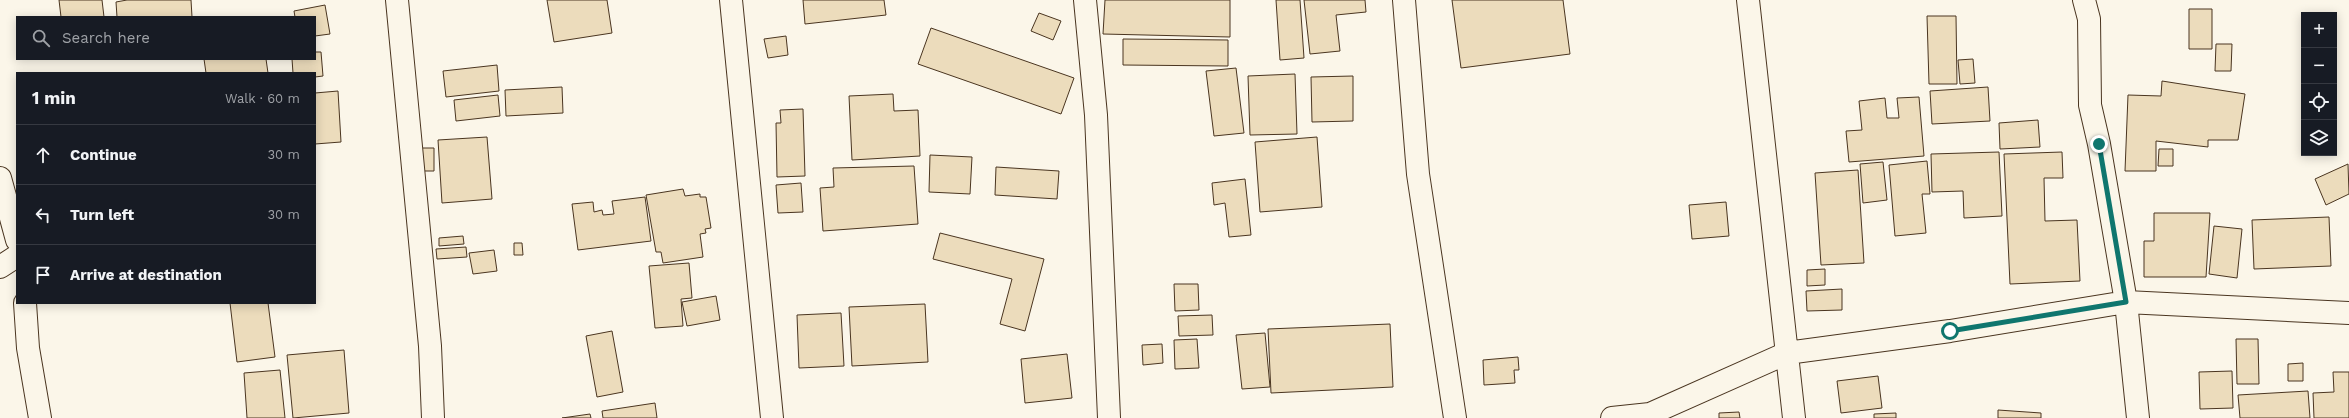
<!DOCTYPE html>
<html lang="en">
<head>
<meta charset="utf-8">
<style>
	body { margin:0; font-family:"Work Sans",sans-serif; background:#242831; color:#f1f3f6 }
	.controls { position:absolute; right:12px; top:12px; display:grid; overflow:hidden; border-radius:0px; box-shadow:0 2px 10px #0003 }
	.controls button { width:36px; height:36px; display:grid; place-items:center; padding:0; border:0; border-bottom:1px solid #363941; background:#171b24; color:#f1f3f6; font:20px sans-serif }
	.stop { position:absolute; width:12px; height:12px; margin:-9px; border:3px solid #0f766e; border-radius:50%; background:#fff }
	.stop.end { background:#0f766e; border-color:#fff; box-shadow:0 1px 4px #0008 }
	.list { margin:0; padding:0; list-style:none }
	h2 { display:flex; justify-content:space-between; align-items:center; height:52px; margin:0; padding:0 16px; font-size:17px }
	h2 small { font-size:13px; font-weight:400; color:#9ea1a6 }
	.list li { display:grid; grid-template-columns:26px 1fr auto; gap:12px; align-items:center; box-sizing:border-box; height:60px; padding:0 16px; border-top:1px solid #363941 }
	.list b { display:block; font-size:15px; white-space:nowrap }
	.list em { font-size:13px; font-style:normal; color:#9ea1a6 }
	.icon { flex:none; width:22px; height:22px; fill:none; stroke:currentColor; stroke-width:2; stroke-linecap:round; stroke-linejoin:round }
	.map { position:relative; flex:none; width:2349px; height:418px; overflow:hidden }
	.search { position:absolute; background:#171b24; box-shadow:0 2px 10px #0003; left:16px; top:16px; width:300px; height:44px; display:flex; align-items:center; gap:10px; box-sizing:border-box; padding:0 14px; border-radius:0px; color:#9ea1a6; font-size:15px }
	.panel { position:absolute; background:#171b24; box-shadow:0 2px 10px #0003; left:16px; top:72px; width:300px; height:232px; border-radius:0px }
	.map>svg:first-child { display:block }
</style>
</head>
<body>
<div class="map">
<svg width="2349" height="418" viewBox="0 0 2349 418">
	<rect width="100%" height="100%" fill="#fbf6e9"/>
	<!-- building -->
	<path fill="#ecdcbc" stroke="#4a3520" d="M59,0H102L104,17H61Z
		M127,0H191L192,17H117L116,2Z
		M547,0H607L612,33L554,42Z
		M803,0H884L886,15L805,24Z
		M1105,0H1230V37L1103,34Z
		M1276,0H1300L1304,58L1280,60Z
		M1304,0H1365L1366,12L1336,15L1340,51L1310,54Z
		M1452,0H1563L1570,54L1461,68Z
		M325,5L330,34L315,36V17H295L294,11Z
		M2189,9H2212V49H2189Z
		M1039,13L1061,21L1053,40L1031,31Z
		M1927,16H1956L1957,84H1929Z
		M931,28L1074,78L1061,114L918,64Z
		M786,36L788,55L768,58L764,39Z
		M1123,39L1228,40V66L1123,65Z
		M2216,44H2232L2231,71H2215Z
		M315,52H321L323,76L315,77V73H293L292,59H315Z
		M204,59H266L268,73H206Z
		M1973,59L1975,83L1960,84L1958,60Z
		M497,65L499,91L446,97L443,71Z
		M1236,68L1244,133L1214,136L1206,71Z
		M1295,74L1297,134L1250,135L1248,76Z
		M1353,76V121L1312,122L1311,77Z
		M2162,81L2245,94L2238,140H2208V147L2156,141V171H2125L2128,95L2161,96Z
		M562,87L563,113L506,116L505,90Z
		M1988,87L1990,121L1932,124L1930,91Z
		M338,91L341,142L315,144V93Z
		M893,94L894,111L918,110L920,156L852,160L849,96Z
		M498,95L500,116L456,121L454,100Z
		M1919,97L1924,156L1849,162L1846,131L1862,130L1859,101L1885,98L1887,118H1899L1897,98Z
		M803,109L805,176L777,177L776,123H781L780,110Z
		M2038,120L2040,147L2000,149L1999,123Z
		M487,137L492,199L442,203L438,140Z
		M1317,137L1322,207L1260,212L1255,142Z
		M416,148H434V171H416Z
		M2159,149H2173V166H2158Z
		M1999,152L2002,216L1964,218L1963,191L1932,192L1931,154Z
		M2062,152L2063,178H2044L2045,221L2077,220L2080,281L2010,284L2004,154Z
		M930,155L972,157L970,194L929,192Z
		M1927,161L1930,194H1922L1926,233L1895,236L1889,165Z
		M1883,162L1887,200L1863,203L1860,164Z
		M2348,164L2349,194L2326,205L2315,179Z
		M914,166L918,224L823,231L820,188L834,187L833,168Z
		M996,167L1059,171L1057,199L995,195Z
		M1858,170L1864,263L1821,265L1815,173Z
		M1245,179L1251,235L1229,237L1225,203L1214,205L1212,183Z
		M801,183L803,212L778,213L776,185Z
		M683,189L685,196L700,194V197H706L711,228L705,229L706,233L700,234L703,257L663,263L661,252H656L646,195Z
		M645,197L651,241L578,250L572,204L593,202L594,212L602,210L603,215L614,214L612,201Z
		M1726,202L1729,236L1692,239L1689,205Z
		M2154,213H2210L2206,277H2144V241H2154Z
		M2329,217L2331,266L2254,269L2252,220Z
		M2214,226L2242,229L2237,278L2209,274Z
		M940,233L1044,259L1025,331L1000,324L1012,279L933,259Z
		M463,236L464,244L439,246V238Z
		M514,243H522L523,255H514Z
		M466,247L467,257L437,259L436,249Z
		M494,250L497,271L473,274L469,253Z
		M689,263L692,298L681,299L683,326L655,328L649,266Z
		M1825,269V285L1807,286V270Z
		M1174,284H1198L1199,310L1175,311Z
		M1842,289V310L1807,311L1806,291Z
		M716,296L720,320L687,326L682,302Z
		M230,303H268L275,357L237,362Z
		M925,304L928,362L852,366L849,307Z
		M841,313L844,366L799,368L797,315Z
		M1212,315L1213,335L1179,336L1178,316Z
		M1390,324L1393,387L1271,393L1268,329Z
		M612,331L623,392L597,397L586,336Z
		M1265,333L1270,387L1242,389L1236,335Z
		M1197,339L1199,368L1175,369L1174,340Z
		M2236,339H2258L2259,384H2237Z
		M1162,344L1163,363L1143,365L1142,345Z
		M344,350L349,413L293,418L287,355Z
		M1067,354L1072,398L1025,403L1021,359Z
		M1518,357L1519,370H1514L1515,383L1484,385L1483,360Z
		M2303,363V381H2288V364Z
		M280,370L285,418H247L244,373Z
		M2232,371L2233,408L2200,409L2199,372Z
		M2333,372H2349V418H2314L2313,393L2334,392Z
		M1878,376L1882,408L1841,413L1837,381Z
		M2308,391L2310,418H2240L2238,395Z
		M655,403L657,418H603L602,411Z
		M1998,410L2041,413V418H1998Z
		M1739,412L1740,418H1719V413Z
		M1896,413V418H1874V414Z
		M590,414L591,418H562Z"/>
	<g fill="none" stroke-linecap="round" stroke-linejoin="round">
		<defs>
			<path id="street" d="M397,0L430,346L433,418
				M731,0L772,418
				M1085,0L1096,115L1109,418
				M1404,0L1418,174L1455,418
				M1748,0L1794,418
				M2084,0L2089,19L2090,105L2099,144L2126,302L2138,418
				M0,178L17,240
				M0,267L17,256
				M25,303L28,348L40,418
				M1612,418L1650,414L1787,353L1950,331L2126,302L2349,313"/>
		</defs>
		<!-- street casing -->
		<use href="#street" stroke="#4a3520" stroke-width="24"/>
		<!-- street -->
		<use href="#street" stroke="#fbf6e9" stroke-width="22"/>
	</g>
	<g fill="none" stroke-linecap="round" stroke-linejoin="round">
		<!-- route -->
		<path stroke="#0f766e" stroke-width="5" d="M1950,331L2126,302L2099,144"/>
	</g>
</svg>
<div class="controls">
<button>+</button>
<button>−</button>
<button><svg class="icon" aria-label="locate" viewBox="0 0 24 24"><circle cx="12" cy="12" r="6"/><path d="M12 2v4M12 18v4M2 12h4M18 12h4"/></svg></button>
<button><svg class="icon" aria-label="layers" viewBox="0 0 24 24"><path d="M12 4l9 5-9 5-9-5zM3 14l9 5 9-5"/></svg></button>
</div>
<div class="stop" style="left:1950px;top:331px"></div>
<div class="stop end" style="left:2099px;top:144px"></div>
<div class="search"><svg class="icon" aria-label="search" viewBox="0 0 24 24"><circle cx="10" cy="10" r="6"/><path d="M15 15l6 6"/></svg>Search here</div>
<section class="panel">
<h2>1 min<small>Walk · 60 m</small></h2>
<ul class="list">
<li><svg class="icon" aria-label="ahead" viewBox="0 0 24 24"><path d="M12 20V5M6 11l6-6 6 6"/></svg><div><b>Continue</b></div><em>30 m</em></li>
<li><svg class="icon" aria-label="left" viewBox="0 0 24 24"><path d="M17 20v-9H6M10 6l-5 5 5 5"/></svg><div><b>Turn left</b></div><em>30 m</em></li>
<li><svg class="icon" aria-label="arrive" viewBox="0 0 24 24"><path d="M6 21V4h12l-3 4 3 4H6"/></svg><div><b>Arrive at destination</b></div></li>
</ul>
</section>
</div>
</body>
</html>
